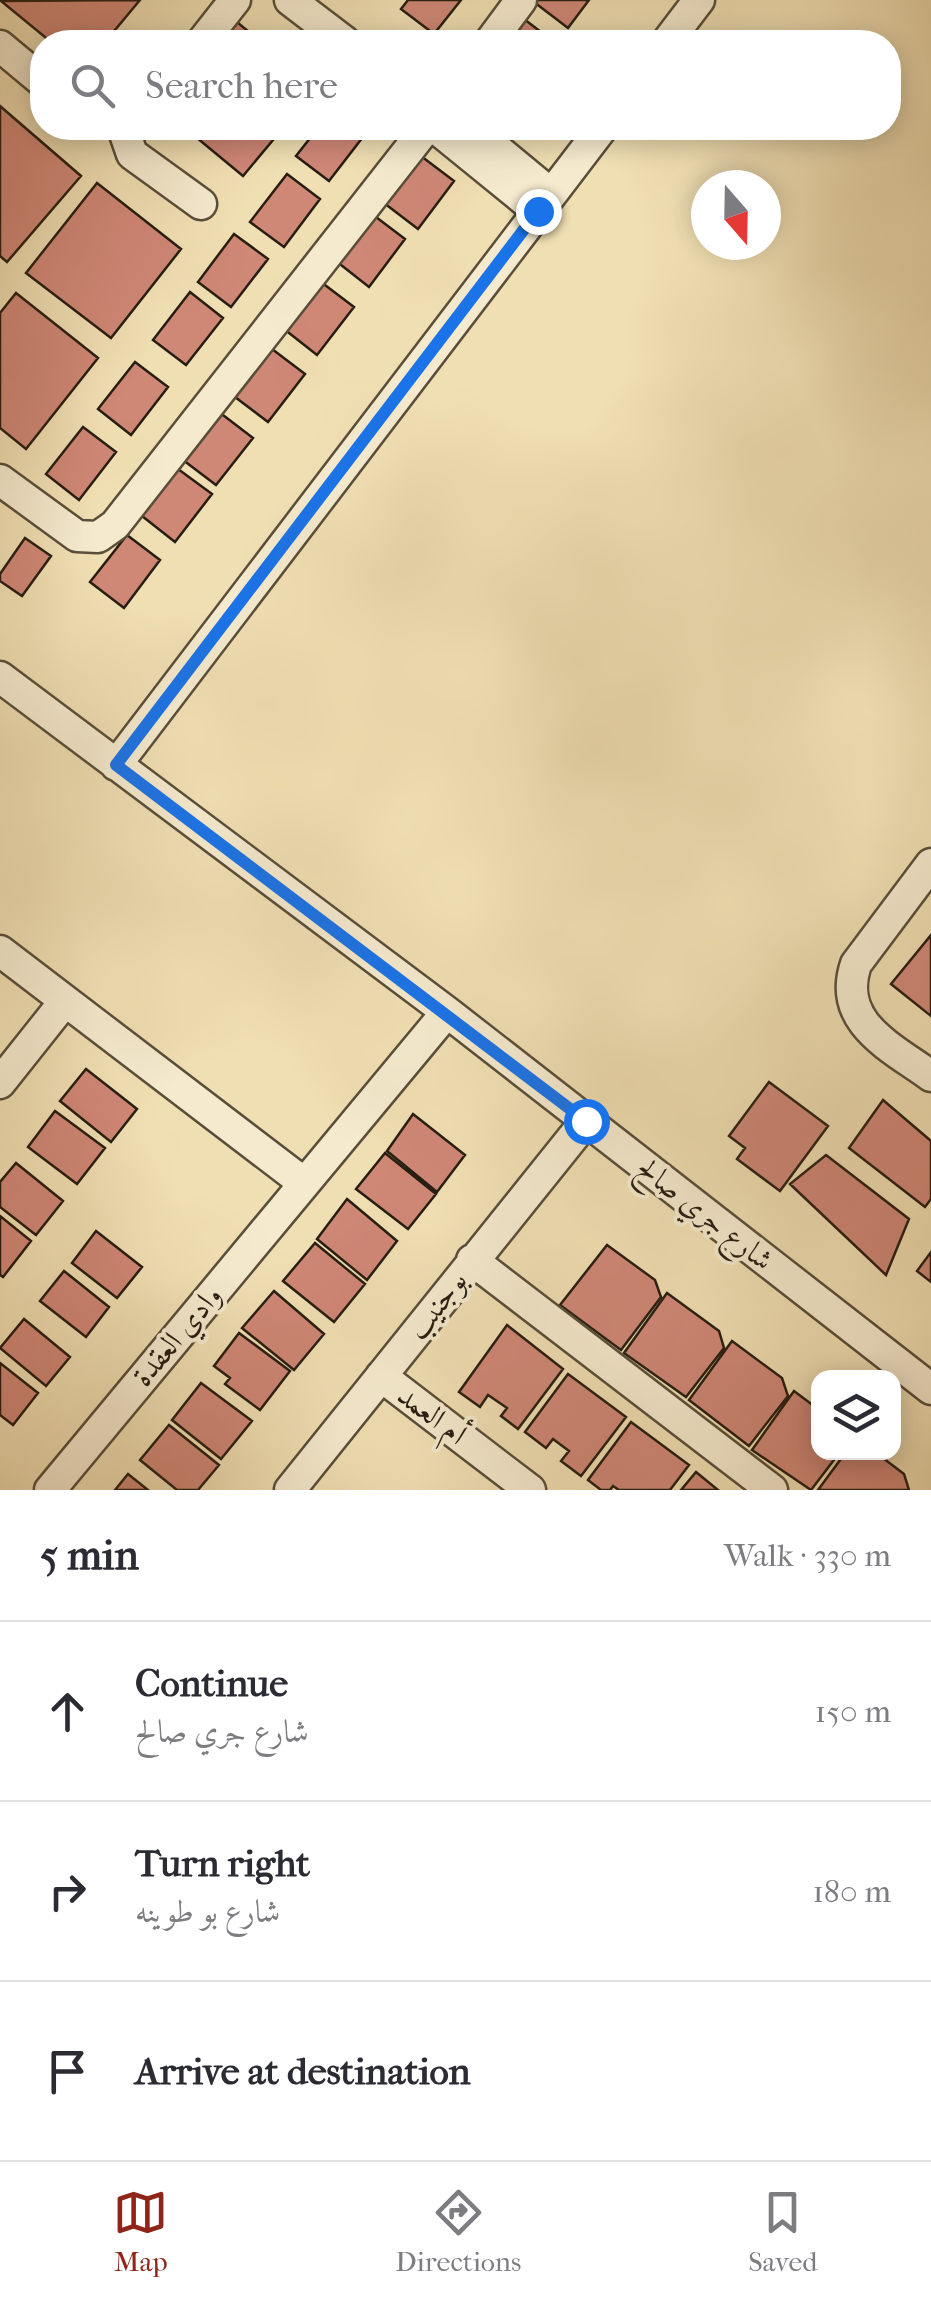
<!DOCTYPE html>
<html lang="en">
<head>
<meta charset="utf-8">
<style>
	body { margin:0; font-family:"IM FELL French Canon",Amiri,serif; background:#f7f7f7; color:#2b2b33 }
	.controls { position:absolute; right:30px; bottom:30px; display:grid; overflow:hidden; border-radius:20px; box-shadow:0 5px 25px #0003 }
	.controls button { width:90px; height:90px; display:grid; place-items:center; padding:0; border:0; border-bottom:2px solid #e1e1e2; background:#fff; color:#2b2b33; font:50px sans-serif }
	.compass { position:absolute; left:691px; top:170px; width:90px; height:90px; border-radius:50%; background:#fff; box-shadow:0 5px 25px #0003; rotate:160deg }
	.stop { position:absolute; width:30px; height:30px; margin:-22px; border:8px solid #1a73e8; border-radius:50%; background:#fff }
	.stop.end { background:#1a73e8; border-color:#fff; box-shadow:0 2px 10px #0008 }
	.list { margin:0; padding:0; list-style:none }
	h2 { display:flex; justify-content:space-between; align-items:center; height:130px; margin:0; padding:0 40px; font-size:42px }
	h2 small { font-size:32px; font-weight:400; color:#7c7c81 }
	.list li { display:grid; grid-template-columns:65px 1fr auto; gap:30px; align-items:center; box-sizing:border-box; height:180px; padding:0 40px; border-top:2px solid #e1e1e2 }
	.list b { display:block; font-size:38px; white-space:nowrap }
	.list p { margin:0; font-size:32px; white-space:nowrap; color:#7c7c81 }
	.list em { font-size:32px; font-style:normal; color:#7c7c81 }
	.icon { flex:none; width:55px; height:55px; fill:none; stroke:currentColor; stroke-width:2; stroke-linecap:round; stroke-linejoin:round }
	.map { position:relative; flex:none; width:931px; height:1490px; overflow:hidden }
	.search { position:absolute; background:#fff; box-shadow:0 5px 25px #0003; left:30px; right:30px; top:30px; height:110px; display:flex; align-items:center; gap:25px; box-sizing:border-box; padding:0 35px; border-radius:40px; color:#7c7c81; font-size:38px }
	.sheet { height:670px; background:#fff }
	nav { display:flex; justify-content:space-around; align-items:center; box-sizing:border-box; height:140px; border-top:2px solid #e1e1e2; background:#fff; font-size:28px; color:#7c7c81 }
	nav a { display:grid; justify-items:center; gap:5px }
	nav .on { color:#8f2418 }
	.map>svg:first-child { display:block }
</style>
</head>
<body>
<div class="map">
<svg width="931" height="1490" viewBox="0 0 931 1490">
	<rect width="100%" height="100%" fill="#f0dfb3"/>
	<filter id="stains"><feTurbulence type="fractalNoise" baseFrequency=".002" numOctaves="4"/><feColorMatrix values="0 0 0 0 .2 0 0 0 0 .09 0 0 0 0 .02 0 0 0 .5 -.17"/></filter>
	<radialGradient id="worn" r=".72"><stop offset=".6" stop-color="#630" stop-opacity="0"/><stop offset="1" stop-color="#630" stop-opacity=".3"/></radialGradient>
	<!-- building -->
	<path fill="#cf8776" stroke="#271d12" stroke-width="2.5" d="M140,0L105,42H51L1,1Z
		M408,0H461L434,34L401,9Z
		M536,0H589L568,28L534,2Z
		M524,19L554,42H506Z
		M237,22L261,42H220Z
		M0,106L81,176L7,262L0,256Z
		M185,128H283L243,176Z
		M318,128H358L366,133L329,181L296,156Z
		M421,156L454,181L418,229L384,203Z
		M287,174L320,199L284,247L250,222Z
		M97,183L181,249L111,338L26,273Z
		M372,214L405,239L369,287L336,261Z
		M234,234L268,259L231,307L198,282Z
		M321,282L354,307L317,355L284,329Z
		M190,292L223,318L186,365L153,340Z
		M16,293L98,358L26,449L0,428V313Z
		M272,349L305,374L268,422L235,397Z
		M135,362L168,387L131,435L98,409Z
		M219,412L253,438L216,485L183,460Z
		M83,427L116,452L79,500L46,474Z
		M178,469L212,494L175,542L142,516Z
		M127,535L160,560L124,608L90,582Z
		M25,538L51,556L22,596L0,581V574Z
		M931,935V1016L891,984Z
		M86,1069L137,1109L111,1142L60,1101Z
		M769,1082L828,1126L780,1191L737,1159L745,1148L729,1136Z
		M883,1100L931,1141V1199L925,1207L849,1148Z
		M55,1111L105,1148L77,1184L28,1147Z
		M413,1114L465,1155L437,1192L387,1151Z
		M385,1153L436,1194L408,1229L356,1189Z
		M826,1155L909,1219L886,1275L790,1184Z
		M16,1163L63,1201L36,1235L0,1207V1182Z
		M347,1199L397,1241L367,1280L317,1239Z
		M0,1216L31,1241L3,1277L0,1275Z
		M96,1231L142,1267L117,1298L72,1263Z
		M315,1243L365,1284L334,1322L283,1281Z
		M607,1245L655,1280L661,1297L621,1350L560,1305Z
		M931,1252V1282L917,1271Z
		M64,1271L109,1307L86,1337L40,1301Z
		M274,1291L324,1334L294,1370L242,1328Z
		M667,1293L719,1331L724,1348L686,1397L624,1353Z
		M24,1319L70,1357L46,1386L0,1348Z
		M507,1325L563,1369L518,1429L501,1416L507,1408L488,1395L480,1407L459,1392Z
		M239,1333L290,1371L260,1410L225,1384L230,1378L214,1366Z
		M732,1341L782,1378L788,1396L749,1446L689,1400Z
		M0,1363L38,1393L13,1425L0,1415Z
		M568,1374L626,1417L581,1476L561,1461L569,1451L553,1439L546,1448L525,1432Z
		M201,1383L252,1421L221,1459L172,1420Z
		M794,1391L818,1409V1452H840L811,1490L752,1450Z
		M631,1422L689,1465L670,1490H619L613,1486L610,1490H601L588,1480Z
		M169,1425L219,1465L198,1490H177L140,1460Z
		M846,1452H875L904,1474L909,1490H818Z
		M696,1472L718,1490H681Z
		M128,1474L148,1490H115Z"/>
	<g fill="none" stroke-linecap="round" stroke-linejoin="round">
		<defs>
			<path id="minor" d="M290,0L345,42
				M202,42L235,0
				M490,42L521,0
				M667,42L699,0
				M0,46L42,81
				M436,128L538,211
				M471,128L551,194
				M124,131L132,154L201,204
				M0,480L77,536L98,537L115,525L426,128
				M0,677L447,1012L931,1389
				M116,765L602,128
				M931,864L856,964C836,1022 891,1047 931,1076
				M0,951L304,1183
				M0,1083L65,1001
				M472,1260L772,1490
				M381,1376L530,1490
				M50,1490L447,1012
				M290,1490L586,1121"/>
		</defs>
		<!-- minor casing -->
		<use href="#minor" stroke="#594e3a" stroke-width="35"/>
		<!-- minor -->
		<use href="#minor" stroke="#f5eace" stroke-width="30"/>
	</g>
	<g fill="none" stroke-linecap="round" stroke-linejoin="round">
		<!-- route -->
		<path stroke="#1a73e8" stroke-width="12" d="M538,211L116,765L586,1121"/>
	</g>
	<g text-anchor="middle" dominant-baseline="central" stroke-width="8" stroke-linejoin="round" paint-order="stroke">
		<!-- street labels -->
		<g font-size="30" fill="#271d12" stroke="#f5eace">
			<text transform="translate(705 1214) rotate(38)">شارع جري صالح</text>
			<text transform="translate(437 1305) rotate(-52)">بوجنيب</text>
			<text transform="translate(177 1336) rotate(-50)">وادي العقدة</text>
			<text transform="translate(432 1415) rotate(37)">أم العمد</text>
		</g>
	</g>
	<rect width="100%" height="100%" filter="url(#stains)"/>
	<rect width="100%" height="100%" fill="url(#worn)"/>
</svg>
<div class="controls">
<button><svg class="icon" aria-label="layers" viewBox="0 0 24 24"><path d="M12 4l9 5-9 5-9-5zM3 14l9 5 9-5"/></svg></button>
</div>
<svg class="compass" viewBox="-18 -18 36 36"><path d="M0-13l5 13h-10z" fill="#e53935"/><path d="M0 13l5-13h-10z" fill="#7c7c81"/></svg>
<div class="stop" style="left:586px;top:1121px"></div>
<div class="stop end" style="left:538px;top:211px"></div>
<div class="search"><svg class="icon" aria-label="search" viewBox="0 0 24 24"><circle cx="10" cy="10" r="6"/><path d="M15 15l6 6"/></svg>Search here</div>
</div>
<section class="sheet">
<h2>5 min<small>Walk · 330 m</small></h2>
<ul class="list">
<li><svg class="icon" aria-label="ahead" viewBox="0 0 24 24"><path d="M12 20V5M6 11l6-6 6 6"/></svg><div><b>Continue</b><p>شارع جري صالح</p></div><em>150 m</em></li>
<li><svg class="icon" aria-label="right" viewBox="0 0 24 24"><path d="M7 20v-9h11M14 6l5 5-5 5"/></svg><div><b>Turn right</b><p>شارع بو طوينه</p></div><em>180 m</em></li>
<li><svg class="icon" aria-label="arrive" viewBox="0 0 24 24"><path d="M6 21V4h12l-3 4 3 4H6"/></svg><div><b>Arrive at destination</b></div></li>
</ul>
</section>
<nav>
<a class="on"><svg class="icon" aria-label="map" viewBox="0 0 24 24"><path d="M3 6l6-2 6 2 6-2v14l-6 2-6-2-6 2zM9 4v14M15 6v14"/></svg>Map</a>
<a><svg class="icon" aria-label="directions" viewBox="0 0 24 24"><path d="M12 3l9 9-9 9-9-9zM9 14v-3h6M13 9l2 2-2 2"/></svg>Directions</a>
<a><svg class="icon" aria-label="saved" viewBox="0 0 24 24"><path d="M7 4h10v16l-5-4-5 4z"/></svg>Saved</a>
</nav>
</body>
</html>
